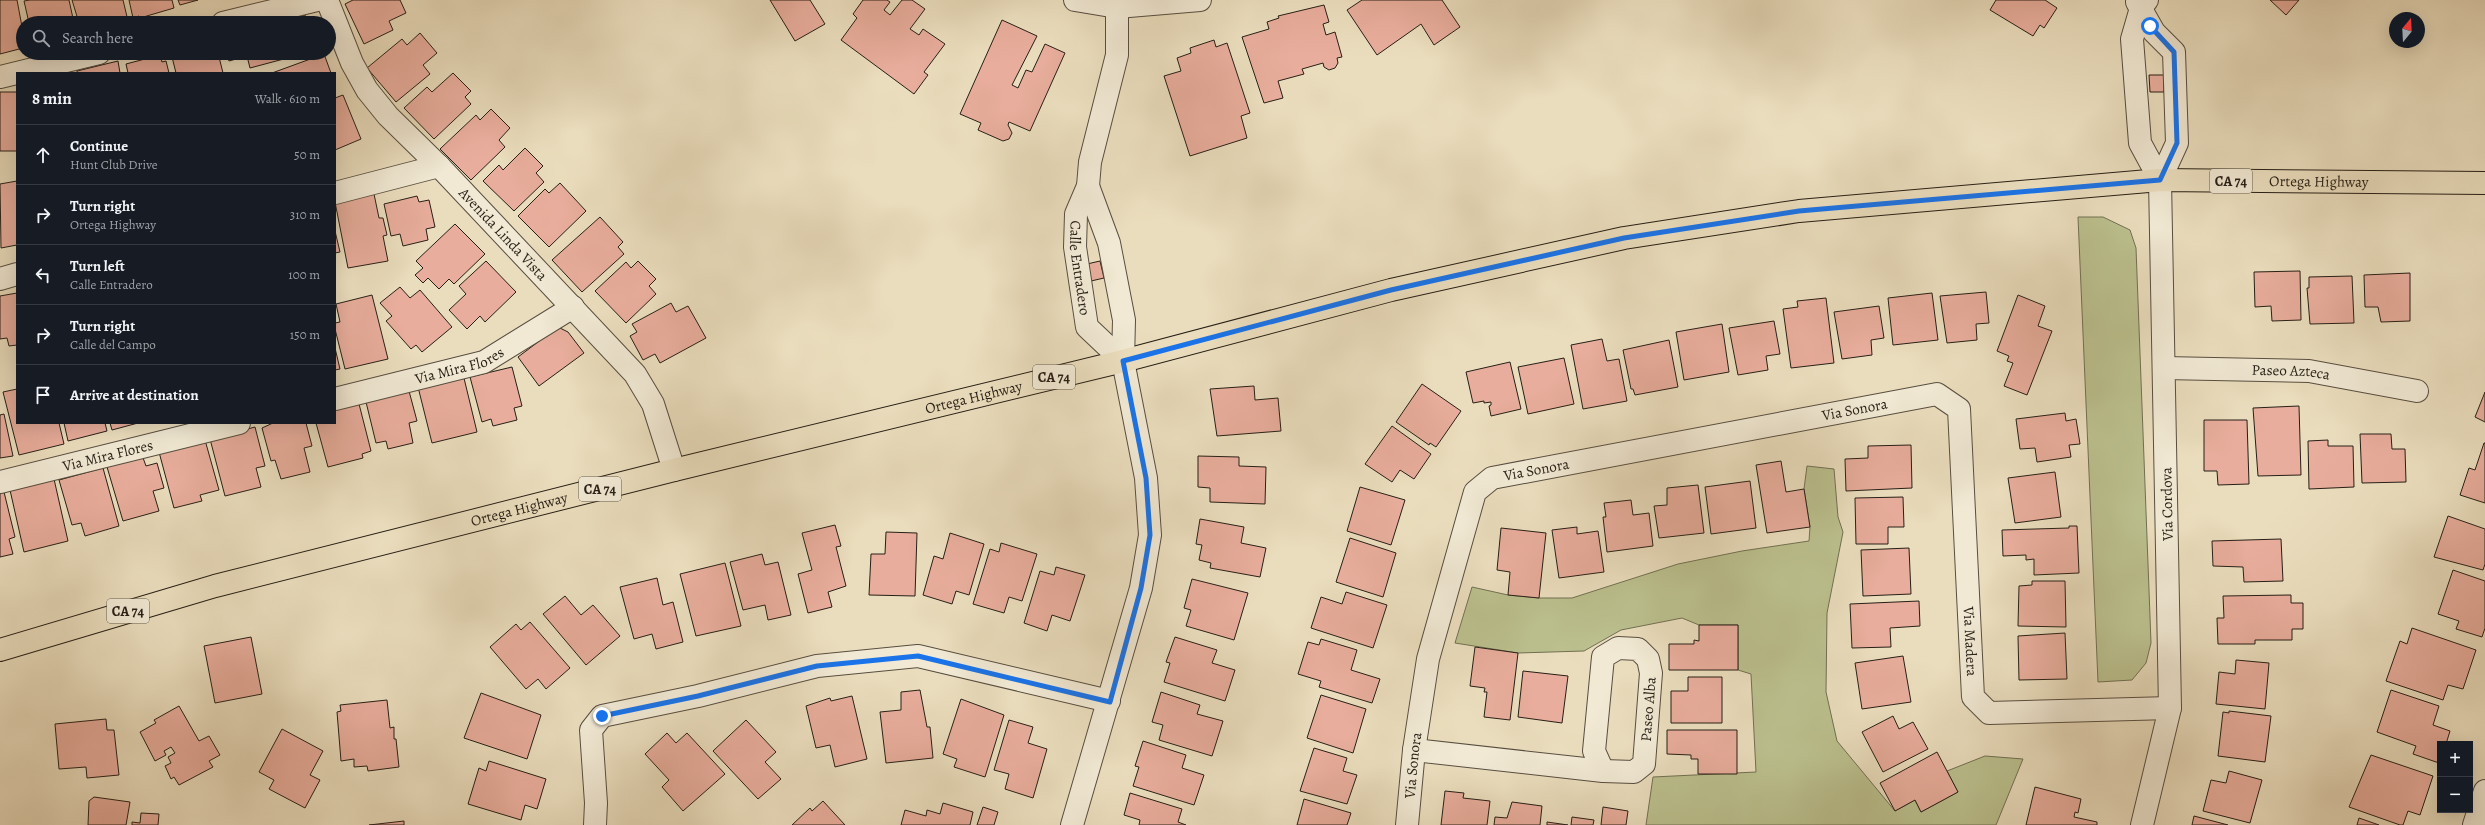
<!DOCTYPE html>
<html lang="en">
<head>
<meta charset="utf-8">
<style>
	body { margin:0; font-family:Alegreya,serif; background:#242831; color:#f1f3f6 }
	.controls { position:absolute; right:12px; bottom:12px; display:grid; overflow:hidden; border-radius:0px; box-shadow:0 4px 16px #0002 }
	.controls button { width:36px; height:36px; display:grid; place-items:center; padding:0; border:0; border-bottom:1px solid #363941; background:#171b24; color:#f1f3f6; font:20px sans-serif }
	.compass { position:absolute; left:2389px; top:12px; width:36px; height:36px; border-radius:50%; background:#171b24; box-shadow:0 4px 16px #0002; rotate:18deg }
	.stop { position:absolute; width:12px; height:12px; margin:-9px; border:3px solid #1a73e8; border-radius:50%; background:#fff }
	.stop.end { background:#1a73e8; border-color:#fff; box-shadow:0 1px 4px #0008 }
	.list { margin:0; padding:0; list-style:none }
	h2 { display:flex; justify-content:space-between; align-items:center; height:52px; margin:0; padding:0 16px; font-size:17px }
	h2 small { font-size:13px; font-weight:400; color:#9ea1a6 }
	.list li { display:grid; grid-template-columns:26px 1fr auto; gap:12px; align-items:center; box-sizing:border-box; height:60px; padding:0 16px; border-top:1px solid #363941 }
	.list b { display:block; font-size:15px; white-space:nowrap }
	.list p { margin:0; font-size:13px; white-space:nowrap; color:#9ea1a6 }
	.list em { font-size:13px; font-style:normal; color:#9ea1a6 }
	.icon { flex:none; width:22px; height:22px; fill:none; stroke:currentColor; stroke-width:2; stroke-linecap:round; stroke-linejoin:round }
	.map { position:relative; flex:none; width:2485px; height:825px; overflow:hidden }
	.search { position:absolute; background:#171b24; box-shadow:0 4px 16px #0002; left:16px; top:16px; width:320px; height:44px; display:flex; align-items:center; gap:10px; box-sizing:border-box; padding:0 14px; border-radius:22px; color:#9ea1a6; font-size:15px }
	.panel { position:absolute; background:#171b24; box-shadow:0 4px 16px #0002; left:16px; top:72px; width:320px; height:352px; border-radius:0px }
	.map>svg:first-child { display:block }
</style>
</head>
<body>
<div class="map">
<svg width="2485" height="825" viewBox="0 0 2485 825">
	<rect width="100%" height="100%" fill="#eaddbd"/>
	<filter id="stains"><feTurbulence type="fractalNoise" baseFrequency=".005" numOctaves="4"/><feColorMatrix values="0 0 0 0 .2 0 0 0 0 .09 0 0 0 0 .02 0 0 0 .5 -.17"/></filter>
	<radialGradient id="worn" r=".72"><stop offset=".6" stop-color="#630" stop-opacity="0"/><stop offset="1" stop-color="#630" stop-opacity=".3"/></radialGradient>
	<!-- green -->
	<path fill="#bbc08e" stroke="#717052" d="M2078,217H2103L2130,230L2136,248L2151,643L2146,663L2132,680L2098,682Z
		M1807,466L1834,469L1838,517L1843,532L1827,613L1826,692L1837,741L1895,811L1915,800L1921,812L1958,792L1947,771L1985,756L2023,759L1996,825H1646L1653,777L1756,772L1751,674L1738,670V625H1699L1682,618L1621,630L1584,651L1518,653L1455,643L1472,587L1508,595L1539,598H1572L1678,564L1742,551L1809,541L1810,527L1804,489Z"/>
	<!-- building -->
	<path fill="#e8ad9c" stroke="#271f16" d="M0,0H17L23,32V48L0,54Z
		M30,0H69L74,23H29L24,1Z
		M72,0H123L128,21L119,23H79Z
		M129,0H172L174,8L140,18L139,16L133,18Z
		M178,0H198L180,5Z
		M353,0H400L406,13L389,21L393,30L364,44L345,4Z
		M770,0H810L825,24L795,41Z
		M863,0H887L890,2L884,10L890,15L902,0H912L925,9L910,29L919,35L923,29L945,44L924,72L928,75L914,94L841,40L857,18L853,14Z
		M1362,0H1442L1460,27L1434,45L1421,24L1377,55L1347,10Z
		M1996,0H2045L2057,8L2044,28L2040,25L2033,36L1990,10Z
		M2270,0H2299L2286,15Z
		M1324,5L1329,22L1323,24L1326,35L1335,32L1342,57L1337,58L1338,63L1335,68L1329,70L1324,67L1323,63L1302,69L1304,74L1278,81L1283,98L1264,103L1242,37L1269,29L1267,22L1279,18L1278,16Z
		M305,15L307,23H262L285,17L286,19Z
		M1002,20L1037,36L1012,85L1018,88L1026,70L1032,72L1045,44L1065,53L1030,131L1009,122L1008,125L1012,133L1009,139L1003,141L978,130L981,123L960,114Z
		M420,33L437,53L423,65L430,74L396,102L367,68L402,39L407,45Z
		M1214,40L1216,47L1227,43L1250,113L1241,116L1247,138L1190,156L1164,76L1181,71L1177,58L1191,53L1190,48Z
		M171,53H218L223,73H176Z
		M226,53H294L295,56L250,68L247,56L229,61Z
		M324,54L331,73H272Z
		M160,55L162,62L166,61L169,73H128L126,64Z
		M118,61L120,73H77V71Z
		M453,73L471,91L465,97L471,104L434,139L404,108L427,87L432,92Z
		M2149,75H2164V92H2150Z
		M0,92H17V151H0Z
		M343,95L361,139L335,150V98Z
		M491,109L510,128L499,140L505,147L471,180L440,149L476,115L480,120Z
		M525,148L543,166L536,173L544,182L514,211L483,181L499,165L503,170Z
		M17,181V245L1,248L0,184Z
		M560,183L586,211L549,247L518,216L545,189L549,193Z
		M374,194L379,218H383L387,235L383,236L388,261L348,268L335,202Z
		M417,196L419,202L429,200L435,227L426,229L428,240L403,246L400,234L391,236L384,204Z
		M600,217L623,242L618,247L624,254L582,292L552,260Z
		M455,224L485,254L454,284L449,279L439,289L428,278L423,283L415,275L423,268L416,261Z
		M335,231L340,252L335,253Z
		M486,261L516,292L485,322L480,316L467,329L449,310L466,294L459,286Z
		M638,261L656,279L649,286L656,294L626,323L595,291L626,262L631,268Z
		M1100,261L1104,278L1091,281L1087,264Z
		M2300,271L2301,320L2272,321L2271,306L2255,307L2254,272Z
		M2410,273V321L2381,322L2378,307H2365L2364,275Z
		M2352,276L2354,323L2310,324L2307,288H2309V277Z
		M400,287L410,298L420,290L452,327L422,352L416,345L411,349L386,321L392,316L380,303Z
		M1986,292L1989,323L1976,324L1977,340L1947,343L1940,296Z
		M17,293V345L9,346L7,338L0,339V296Z
		M1932,293L1938,340L1893,345L1888,298Z
		M372,295L388,359L345,369L335,329V323L340,322L336,304Z
		M2018,295L2045,306L2038,326L2052,331L2027,395L2004,386L2013,363L2007,361L2009,356L1997,351Z
		M1826,298L1834,363L1791,368L1783,309L1798,307L1797,301Z
		M671,303L676,312L688,306L706,338L660,363L655,354L643,360L630,336L637,332L632,324Z
		M1879,306L1884,338L1871,340L1872,355L1842,359L1834,312Z
		M1774,321L1780,354L1766,356L1768,370L1738,375L1729,328Z
		M1722,324L1729,372L1684,380L1676,332Z
		M558,327L568,332L584,353L539,386L518,357Z
		M1602,339L1607,361L1619,359L1627,401L1583,409L1571,345Z
		M1669,340L1678,387L1635,395L1633,389H1631L1623,350Z
		M335,348L340,369L335,370Z
		M1564,358L1574,404L1528,414L1518,367Z
		M1510,362L1521,409L1491,416L1489,406L1491,405V402L1484,403V401L1473,403L1466,372Z
		M512,367L522,406L514,408L517,420L493,426L491,419L482,422L470,377Z
		M463,374L477,432L432,443L418,387Z
		M1422,384L1461,411L1436,447L1430,443L1429,445L1396,422Z
		M1254,386L1255,400L1278,398L1281,431L1217,436L1210,389Z
		M17,389V423H59L64,444L19,455L3,392Z
		M409,391L417,421L409,423L413,443L388,449L386,441L376,443L366,402Z
		M2485,392V422L2475,417Z
		M358,400L371,451L362,454L363,458L328,467L316,423H335V406Z
		M2299,406L2301,475L2258,476L2253,408Z
		M2065,413L2066,421L2076,419L2080,444L2069,445L2071,457L2037,462L2035,448L2020,449L2016,419Z
		M4,414L13,456L0,458V415Z
		M2204,420H2247L2249,484L2218,485L2217,471H2204Z
		M64,423H105L107,431L68,441Z
		M110,423H138L112,430Z
		M273,423H306L312,446L304,448L310,472L281,479L275,460L271,461L262,428Z
		M1392,426L1431,454L1414,479L1400,470L1392,482L1365,464Z
		M255,427L265,466L256,468L261,487L225,496L210,439Z
		M2360,434H2391L2392,449H2405L2406,482L2362,483Z
		M205,440L219,490L200,495L202,501L174,508L159,452Z
		M2328,440V446H2353L2354,487L2309,489L2308,441Z
		M2484,443H2485V503L2460,495L2469,468L2475,470Z
		M1911,445L1912,488L1846,491L1845,459L1868,458V446Z
		M142,455L146,466L157,463L164,488L153,491L159,511L123,521L107,467Z
		M1198,456L1239,457V466L1266,467L1265,504L1210,502V488L1198,487Z
		M1781,461L1786,492L1804,489L1810,527L1767,533L1756,465Z
		M103,468L119,526L85,536L81,523L72,525L59,480Z
		M2055,472L2061,517L2015,523L2008,478Z
		M54,479L68,541L24,552L10,490Z
		M1750,481L1756,528L1711,534L1705,487Z
		M1698,485L1704,533L1659,538L1654,506L1667,505V488Z
		M1360,487L1405,500L1391,545L1347,531Z
		M0,492H4L15,537L9,539L13,554L0,557Z
		M1903,497L1904,527H1888V544H1856L1855,498Z
		M1631,500L1633,515L1649,513L1653,546L1607,552L1603,517H1606L1604,503Z
		M2448,516L2485,529V564L2483,570L2434,557Z
		M1200,519L1244,527L1241,543L1266,548L1260,577L1210,568L1211,563L1199,560L1202,545L1196,544Z
		M835,525L841,546L836,547L846,586L828,592L832,607L808,613L798,574L812,570L802,533Z
		M2069,526H2077L2079,573L2034,575V559L2026,560V555L2003,556L2002,530L2069,528Z
		M1577,527V534L1598,531L1604,572L1559,578L1552,530Z
		M1501,528L1546,533L1539,598L1508,595L1510,572L1497,570Z
		M886,532L917,533L915,596L869,595L871,554H885Z
		M950,533L984,544L969,595L956,591L952,604L923,595L934,556L943,559Z
		M1350,538L1396,553L1383,597L1336,582Z
		M2281,539L2283,581L2244,582L2243,567L2213,566L2212,541Z
		M1001,543L1037,554L1022,601L1009,597L1004,613L973,604L990,549L999,552Z
		M1909,548L1911,594L1863,596L1861,550Z
		M762,554L765,565L778,562L791,615L768,620L765,605L743,610L730,562Z
		M725,563L741,626L696,636L680,574Z
		M1056,567L1085,575L1070,621L1052,615L1047,631L1024,623L1040,571L1054,575Z
		M2453,570L2485,581V628L2482,637L2456,629L2459,621L2438,614Z
		M657,578L663,605L673,602L683,642L656,649L652,634L634,639L620,587Z
		M1192,579L1248,593L1234,640L1186,626L1191,610L1184,608Z
		M2032,581H2065L2066,627L2018,626L2019,586L2032,585Z
		M1346,592L1387,605L1373,648L1311,628L1321,597L1342,604Z
		M2291,595V603H2303V629H2292V640H2255V644H2218L2217,618H2224L2223,596Z
		M565,596L581,615L593,605L620,636L586,665L543,614Z
		M1919,601L1920,626L1890,628L1891,647L1852,648L1850,604Z
		M530,622L570,668L546,689L538,679L526,689L490,647L516,624L521,630Z
		M1699,625H1738V670H1669V644H1694V640L1699,641Z
		M2412,628L2476,650L2463,689L2448,685L2443,700L2386,681L2400,641L2407,644Z
		M2065,633L2067,679L2019,680L2018,636Z
		M251,637L262,694L215,703L204,646Z
		M1175,637L1217,650L1212,663L1235,670L1225,701L1164,682L1170,663L1166,662Z
		M1321,639L1357,650L1351,670L1380,679L1372,703L1319,687L1321,681L1298,674L1308,642L1319,645Z
		M1475,647L1518,653L1510,720L1484,717L1487,692H1484L1485,688L1470,686Z
		M1903,656L1911,702L1862,709L1855,663Z
		M2236,660L2269,663L2265,709L2216,704L2219,672L2235,674Z
		M1523,671L1568,676L1562,723L1518,717Z
		M1688,677H1722V723H1671V691H1688Z
		M920,690L927,727H930L933,758L886,763L880,712L901,710V692Z
		M2391,690L2439,706L2433,725L2450,731L2446,744H2440L2439,763L2413,754L2416,746L2377,732Z
		M1161,692L1200,705L1197,714L1223,721L1212,756L1159,740L1163,725L1152,722Z
		M481,693L541,715L527,759L464,738Z
		M1321,695L1366,709L1353,753L1307,738Z
		M852,696L867,759L835,767L830,745L816,748L806,706L830,698L831,701Z
		M961,699L1004,715L985,777L954,767L957,759L943,754Z
		M387,700L390,728L394,727V739H396L399,767L368,771L367,766L354,767V759L341,761L337,712L341,711L340,705Z
		M179,706L199,741L209,736L220,755L209,761L213,767L179,785L174,777L171,779L165,766L171,763L168,757L175,753L171,747L164,751L166,755L155,761L140,732L156,723L154,720Z
		M2229,711L2271,716L2265,762L2218,756L2223,712L2229,713Z
		M1893,716L1899,729L1913,722L1928,749L1883,772L1862,732Z
		M106,719L107,730H114L119,775L87,778L86,767L59,769L55,724Z
		M746,720L776,752L765,762L781,779L758,799L713,751Z
		M1009,720L1033,727L1028,743L1047,749L1033,798L1005,789L1009,774L994,770Z
		M282,729L323,751L310,775L320,780L305,808L269,789L274,780L259,772Z
		M1667,730H1737V774H1698V759H1691V755L1667,754Z
		M667,733L676,743L687,733L725,774L683,811L662,787L669,780L645,754Z
		M1143,741L1186,755L1182,768L1204,775L1194,805L1133,786L1139,767L1135,766Z
		M1314,748L1347,758L1343,771L1357,775L1347,804L1300,791Z
		M1937,752L1958,792L1921,812L1915,800L1895,811L1880,783Z
		M2371,755L2433,776L2420,815L2408,811L2403,825H2400L2349,807Z
		M489,761L546,779L537,809L525,805L521,820L468,804L479,768L486,771Z
		M2229,771L2262,780L2250,823L2203,811L2211,780L2226,783Z
		M2035,787L2081,799L2078,813L2075,812L2074,817L2097,822V825H2026Z
		M1445,791L1464,793L1463,798L1490,801L1487,825H1441Z
		M1130,793L1182,809L1178,822L1186,825H1139L1140,820L1124,815Z
		M94,797L130,802L126,825H88L89,801Z
		M1304,799L1351,813L1347,825H1297Z
		M823,801L845,825H792L810,808L812,811Z
		M1512,802L1542,806L1540,825H1494L1495,817L1507,818Z
		M943,803L973,812L970,825H901L905,810L926,816L927,810L940,814Z
		M983,807L998,812L994,825H977Z
		M1603,807L1628,811L1626,825H1601Z
		M141,813L159,814L158,825H132V822L140,823Z
		M2194,816L2228,825H2192Z
		M1572,817L1594,820L1593,825H1571Z
		M2359,818L2379,825H2357Z
		M404,821V825H369Z
		M1547,822L1568,825H1547Z"/>
	<g fill="none" stroke-linecap="round" stroke-linejoin="round">
		<defs>
			<g id="minor">
				<path id="s1" d="M327,0L352,63L367,90L388,116L439,166L635,374L653,404L674,470"/>
				<path d="M1075,0L1117,7L1200,0"/>
				<path d="M2137,2L2154,32L2174,52L2177,143L2160,180"/>
				<path id="s2" d="M1117,7V55L1090,162L1088,186L1076,214L1075,247L1087,327L1123,361"/>
				<path d="M223,23L317,0"/>
				<path d="M0,77L99,53"/>
				<path d="M335,193L439,166"/>
				<path d="M0,279L17,274"/>
				<path id="s3" d="M2164,368L2309,371L2417,391"/>
				<path id="s4" d="M335,399L484,362L573,307"/>
				<path id="s5" d="M0,482L239,423"/>
				<path id="s6" d="M1414,750L1603,771L1634,772L1644,764L1651,673L1648,659L1638,649L1618,648L1603,657L1594,751L1603,771"/>
				<path d="M595,825L596,803L591,730L602,716L698,696L817,666L918,656L1109,701"/>
				<path d="M1072,825L1141,588L1150,535L1146,478L1123,361L1124,320L1109,243L1088,186"/>
				<path id="s7" d="M1407,825L1414,750L1428,659L1475,492L1492,478L1937,394L1959,409L1973,697L1989,713L2170,708"/>
				<path d="M2142,825L2170,708L2160,180L2140,143L2132,39L2141,8L2147,0"/>
				<path d="M2474,825L2485,791"/>
			</g>
			<g id="primary">
				<path id="s8" d="M0,650L215,586L674,470L1123,361L1391,290L1624,238L1799,211L2160,180L2485,183"/>
			</g>
		</defs>
		<!-- minor casing -->
		<use href="#minor" stroke="#584e40" stroke-width="24"/>
		<!-- primary casing -->
		<use href="#primary" stroke="#271f16" stroke-width="24"/>
		<!-- minor -->
		<use href="#minor" stroke="#f1e9d4" stroke-width="22"/>
		<!-- primary -->
		<use href="#primary" stroke="#eaddbd" stroke-width="22"/>
	</g>
	<g fill="none" stroke-linecap="round" stroke-linejoin="round">
		<!-- route -->
		<path stroke="#1a73e8" stroke-width="5" d="M602,716L698,696L817,666L918,656L1110,702L1141,588L1150,535L1146,478L1123,361L1391,290L1624,238L1799,211L2160,180L2177,143L2174,52L2150,26"/>
	</g>
	<g text-anchor="middle" dominant-baseline="central" stroke-width="3.5" stroke-linejoin="round" paint-order="stroke">
		<!-- shield labels -->
		<g fill="#f1e9d4" stroke="#645c4f" stroke-width="1">
			<rect x="2210" y="169" width="42" height="24" rx="3"/>
			<rect x="1033" y="365" width="42" height="24" rx="3"/>
			<rect x="579" y="477" width="42" height="24" rx="3"/>
			<rect x="107" y="599" width="42" height="24" rx="3"/>
		</g>
		<g font-size="14" font-weight="bold" fill="#271f16">
			<text x="2231" y="181">CA 74</text>
			<text x="1054" y="377">CA 74</text>
			<text x="600" y="489">CA 74</text>
			<text x="128" y="611">CA 74</text>
		</g>
		<!-- street labels -->
		<g font-size="15" fill="#271f16" stroke="#f1e9d4">
			<text stroke="none"><textPath href="#s8" startOffset="2374">Ortega Highway</textPath></text>
			<text stroke="none"><textPath href="#s1" startOffset="297">Avenida Linda Vista</textPath></text>
			<text stroke="none"><textPath href="#s2" startOffset="267">Calle Entradero</textPath></text>
			<text stroke="none"><textPath href="#s4" startOffset="129">Via Mira Flores</textPath></text>
			<text stroke="none"><textPath href="#s3" startOffset="127">Paseo Azteca</textPath></text>
			<text stroke="none"><textPath href="#s8" startOffset="1006">Ortega Highway</textPath></text>
			<text stroke="none"><textPath href="#s7" startOffset="732">Via Sonora</textPath></text>
			<text stroke="none"><textPath href="#s5" startOffset="111">Via Mira Flores</textPath></text>
			<text stroke="none"><textPath href="#s7" startOffset="408">Via Sonora</textPath></text>
			<text transform="translate(2167 504) rotate(-91)">Via Cordova</text>
			<text stroke="none"><textPath href="#s8" startOffset="538">Ortega Highway</textPath></text>
			<text stroke="none"><textPath href="#s7" startOffset="1075">Via Madera</textPath></text>
			<text stroke="none"><textPath href="#s6" startOffset="289">Paseo Alba</textPath></text>
			<text stroke="none"><textPath href="#s7" startOffset="60">Via Sonora</textPath></text>
		</g>
	</g>
	<rect width="100%" height="100%" filter="url(#stains)"/>
	<rect width="100%" height="100%" fill="url(#worn)"/>
</svg>
<div class="controls">
<button>+</button>
<button>−</button>
</div>
<svg class="compass" viewBox="-18 -18 36 36"><path d="M0-13l5 13h-10z" fill="#e53935"/><path d="M0 13l5-13h-10z" fill="#9ea1a6"/></svg>
<div class="stop" style="left:2150px;top:26px"></div>
<div class="stop end" style="left:602px;top:716px"></div>
<div class="search"><svg class="icon" aria-label="search" viewBox="0 0 24 24"><circle cx="10" cy="10" r="6"/><path d="M15 15l6 6"/></svg>Search here</div>
<section class="panel">
<h2>8 min<small>Walk · 610 m</small></h2>
<ul class="list">
<li><svg class="icon" aria-label="ahead" viewBox="0 0 24 24"><path d="M12 20V5M6 11l6-6 6 6"/></svg><div><b>Continue</b><p>Hunt Club Drive</p></div><em>50 m</em></li>
<li><svg class="icon" aria-label="right" viewBox="0 0 24 24"><path d="M7 20v-9h11M14 6l5 5-5 5"/></svg><div><b>Turn right</b><p>Ortega Highway</p></div><em>310 m</em></li>
<li><svg class="icon" aria-label="left" viewBox="0 0 24 24"><path d="M17 20v-9H6M10 6l-5 5 5 5"/></svg><div><b>Turn left</b><p>Calle Entradero</p></div><em>100 m</em></li>
<li><svg class="icon" aria-label="right" viewBox="0 0 24 24"><path d="M7 20v-9h11M14 6l5 5-5 5"/></svg><div><b>Turn right</b><p>Calle del Campo</p></div><em>150 m</em></li>
<li><svg class="icon" aria-label="arrive" viewBox="0 0 24 24"><path d="M6 21V4h12l-3 4 3 4H6"/></svg><div><b>Arrive at destination</b></div></li>
</ul>
</section>
</div>
</body>
</html>
